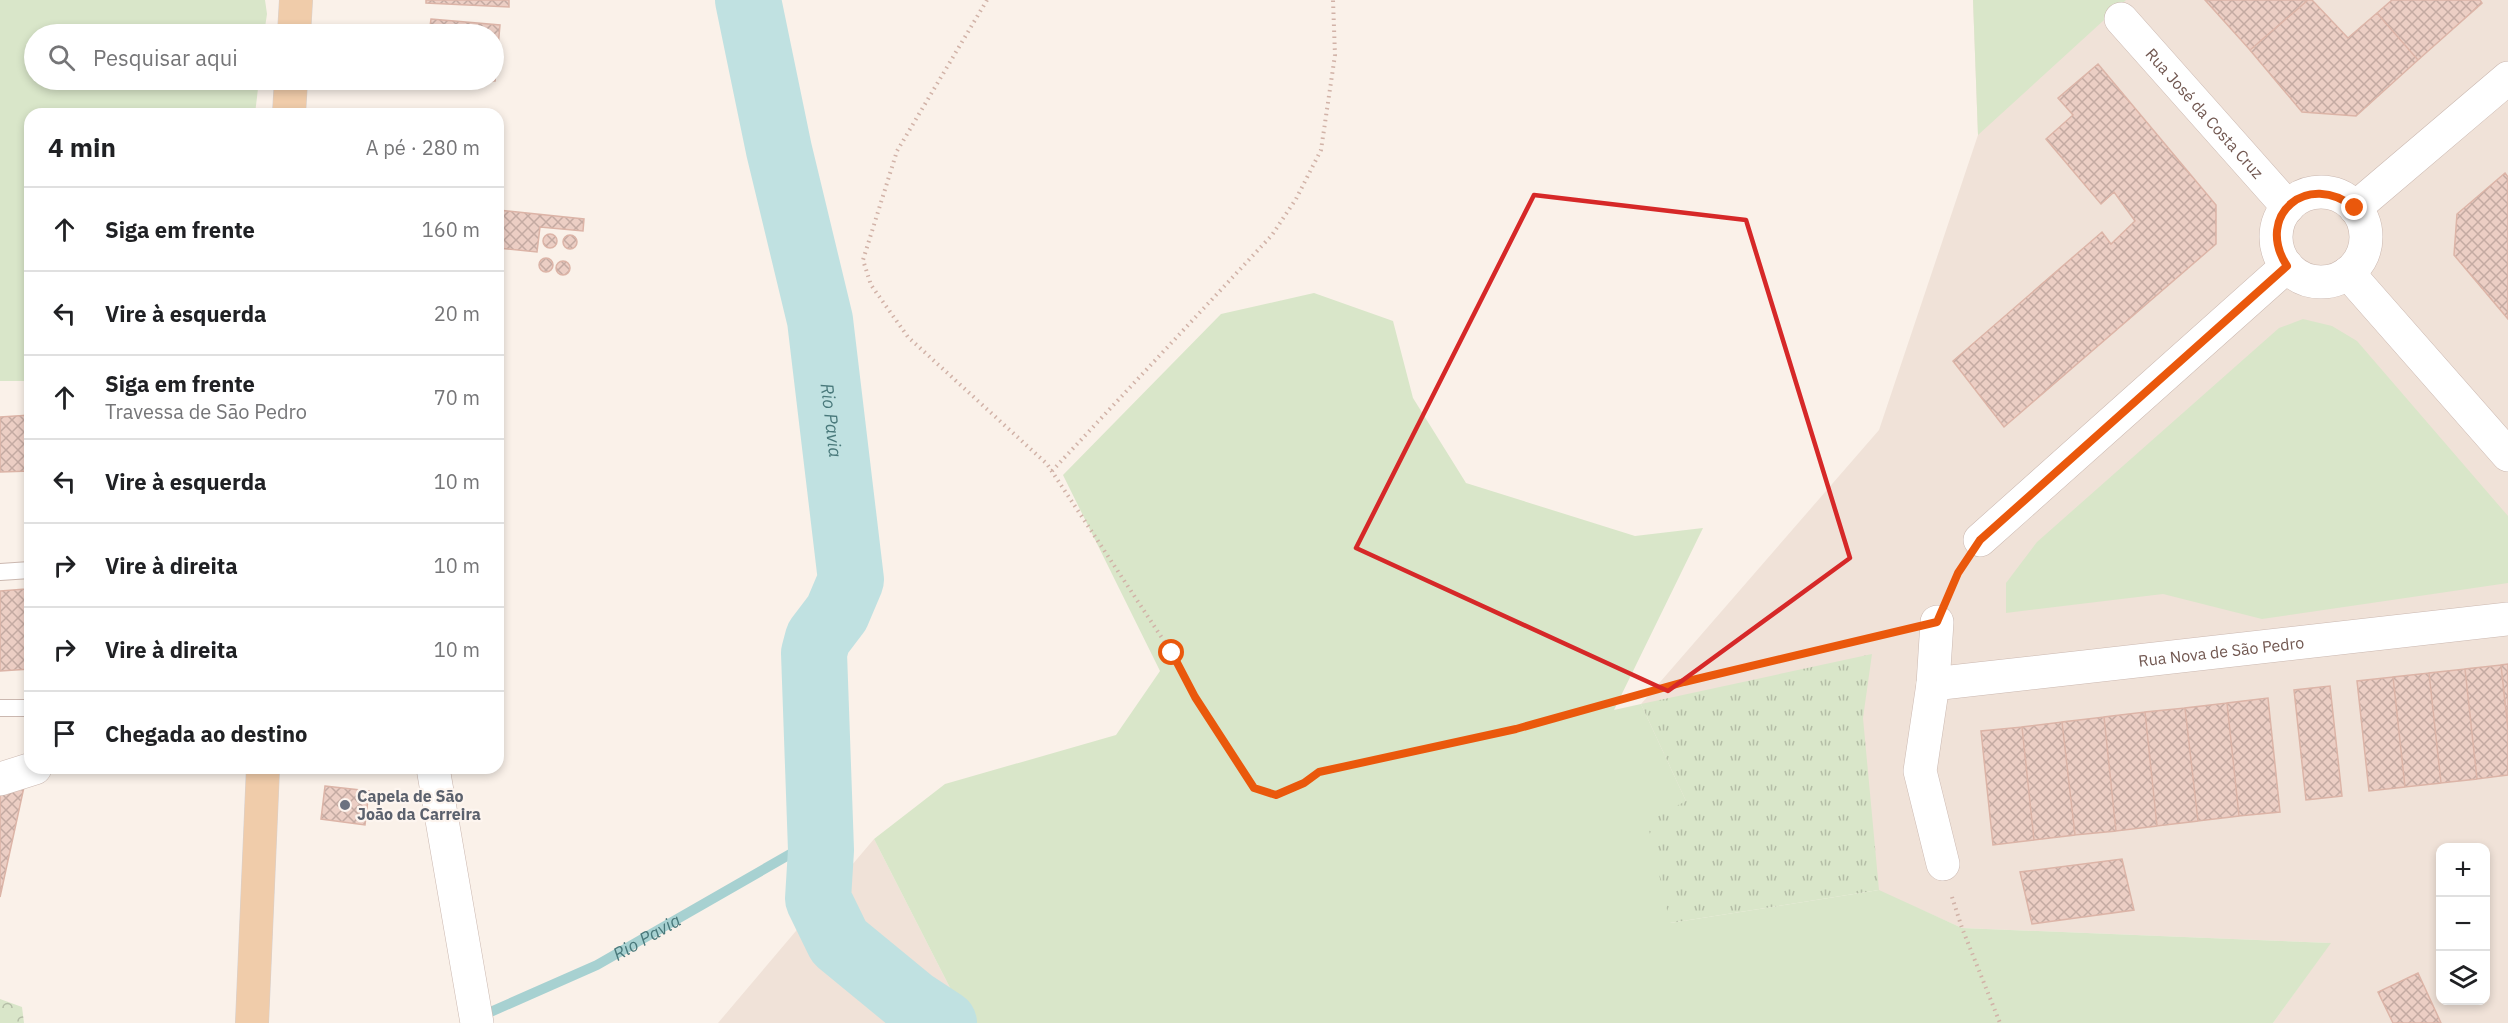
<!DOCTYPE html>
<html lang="pt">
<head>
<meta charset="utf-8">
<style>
	body { margin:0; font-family:"IBM Plex Sans",sans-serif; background:#f2f2f2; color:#202124 }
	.controls { position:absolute; right:18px; bottom:18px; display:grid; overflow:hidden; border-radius:12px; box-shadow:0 3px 9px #0003 }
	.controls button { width:54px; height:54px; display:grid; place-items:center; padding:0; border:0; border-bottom:2px solid #e0e0e0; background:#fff; color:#202124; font:30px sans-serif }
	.stop { position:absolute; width:18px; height:18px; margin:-14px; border:4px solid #ea580c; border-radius:50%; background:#fff }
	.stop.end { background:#ea580c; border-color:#fff; box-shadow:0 2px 6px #0008 }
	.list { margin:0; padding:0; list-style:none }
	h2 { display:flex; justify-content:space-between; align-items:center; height:78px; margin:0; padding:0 24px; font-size:26px }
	h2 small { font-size:20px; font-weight:400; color:#757577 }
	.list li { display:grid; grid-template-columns:39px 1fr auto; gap:18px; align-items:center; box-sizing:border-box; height:84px; padding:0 24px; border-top:2px solid #e0e0e0 }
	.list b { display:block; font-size:22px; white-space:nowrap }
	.list p { margin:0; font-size:20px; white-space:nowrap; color:#757577 }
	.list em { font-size:20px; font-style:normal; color:#757577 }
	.icon { flex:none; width:33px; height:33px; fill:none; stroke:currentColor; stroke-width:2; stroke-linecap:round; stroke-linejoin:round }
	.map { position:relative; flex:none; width:2508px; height:1023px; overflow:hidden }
	.search { position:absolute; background:#fff; box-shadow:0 3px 9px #0003; left:24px; top:24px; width:480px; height:66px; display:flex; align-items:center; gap:15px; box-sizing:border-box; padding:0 21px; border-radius:33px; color:#757577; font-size:22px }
	.panel { position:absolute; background:#fff; box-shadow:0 3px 9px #0003; left:24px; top:108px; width:480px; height:666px; border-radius:18px }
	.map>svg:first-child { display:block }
</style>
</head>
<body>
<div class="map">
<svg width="2508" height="1023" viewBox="0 0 2508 1023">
	<defs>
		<pattern id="forest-crowns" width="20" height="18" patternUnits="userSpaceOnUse" patternTransform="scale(1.5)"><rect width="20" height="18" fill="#d9e6c9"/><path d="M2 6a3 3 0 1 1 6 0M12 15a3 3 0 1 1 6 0" fill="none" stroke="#b4bda6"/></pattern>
		<pattern id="park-tufts" width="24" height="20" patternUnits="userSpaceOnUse" patternTransform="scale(1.5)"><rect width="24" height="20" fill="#d9e6c9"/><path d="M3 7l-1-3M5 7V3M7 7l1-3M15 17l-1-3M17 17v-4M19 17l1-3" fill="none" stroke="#b4bda6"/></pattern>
		<pattern id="building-cross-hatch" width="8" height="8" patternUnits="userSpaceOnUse" patternTransform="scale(1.5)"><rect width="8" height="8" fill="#eccec4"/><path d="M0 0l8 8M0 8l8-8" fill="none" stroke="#c4aaa2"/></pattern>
	</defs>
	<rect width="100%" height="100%" fill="#faf1e9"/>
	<!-- residential -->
	<path fill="#f0e2d8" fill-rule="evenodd" d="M1973,0H2508V1023H2273L2330,943L1962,928L1879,891L1647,821L1686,801L1641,704L1879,430L1978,135ZM2440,848H2486V1000H2440Z
		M874,839L968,1023H718Z"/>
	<!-- grass -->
	<path fill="#d9e6c9" d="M0,0H265L267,14L264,34H34V80H259L255,114H30V381H0Z
		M1973,0H2126L1978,135Z
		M1314,293L1393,321L1413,398L1466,483L1635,536L1703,528L1614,710L1641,704L1686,801L1670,923L1879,890L1962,928L2331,943L2273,1023H968L874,839L945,784L1116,735L1160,671L1063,475L1221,314Z
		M2303,319L2332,326L2357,341L2508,516V583L2262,619L2163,594L2006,613V583L2037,542L2279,328Z"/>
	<!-- forest -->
	<path fill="url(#forest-crowns)" d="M0,999L22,1007L24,1023H0Z"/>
	<!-- park -->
	<path fill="url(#park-tufts)" d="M1872,654L1863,718L1879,890L1670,923L1647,821L1686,801L1641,704Z"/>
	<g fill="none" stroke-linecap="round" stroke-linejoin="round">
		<!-- stream -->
		<path stroke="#a7d1d1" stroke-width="10" id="s1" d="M479,1017L597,965L820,837"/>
		<!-- river -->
		<path stroke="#c0e1e1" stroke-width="66" id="s2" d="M748,0L779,150L820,320L851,580L837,613L818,638L814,653L821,850L818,899L839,942L912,1002L944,1023"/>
	</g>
	<!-- building -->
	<path fill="url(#building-cross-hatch)" stroke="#dcb4a7" stroke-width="1.5" d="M426,0H509V7L426,3Z
		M2205,0H2308L2250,50Z
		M2308,0H2312L2348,38L2377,13L2418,60L2356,116L2302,112L2250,50Z
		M2392,0H2480L2482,3L2418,60L2377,13Z
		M431,19L500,25L495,81L476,80H494V34H429Z
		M2098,64L2216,205V244L2004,427L1953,361L2102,232L2111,244L2135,221L2114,192L2101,204L2046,139L2073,115L2058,98Z
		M2505,173L2508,177V319L2454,255L2457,214Z
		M498,210L584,219L583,231L540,227L537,252L498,248Z
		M543 241a7 7 0 1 1 14 0a7 7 0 1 1-14 0Z
		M563 242a7 7 0 1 1 14 0a7 7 0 1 1-14 0Z
		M539 265a7 7 0 1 1 14 0a7 7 0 1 1-14 0Z
		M556 268a7 7 0 1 1 14 0a7 7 0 1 1-14 0Z
		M30,415V471L0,472V417Z
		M25,589L30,669L0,671V591Z
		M25,589H30V655Z
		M2508,664V730L2501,665Z
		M2501,665L2508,730V775L2477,779L2465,669Z
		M2465,669L2477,779L2441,783L2429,673Z
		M2429,673L2441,783L2405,787L2393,677Z
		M2393,677L2405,787L2369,791L2357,681Z
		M2330,686L2342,796L2306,800L2294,690Z
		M2268,698L2280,812L2239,816L2227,703Z
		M2227,703L2239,816L2198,821L2185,708Z
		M2185,708L2198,821L2157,826L2145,712Z
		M2145,712L2157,826L2116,831L2104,717Z
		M2104,717L2116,831L2075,835L2062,722Z
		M2062,722L2075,835L2034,840L2022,727Z
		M2022,727L2034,840L1993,845L1981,731Z
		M325,786L369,791L365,825L321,819Z
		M24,787L0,897V793Z
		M2122,859L2134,910L2032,924L2020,872Z
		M2418,973L2441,1023H2393L2378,992Z"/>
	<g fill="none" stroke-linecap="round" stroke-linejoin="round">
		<defs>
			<path id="service" d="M0,572L30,570
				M0,708H30"/>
			<g id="minor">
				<path id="s3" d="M2121,19L2288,207"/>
				<circle cx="2321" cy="237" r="45"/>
				<path d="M2355,208L2508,78"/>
				<path d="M2348,273L2508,455"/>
				<path d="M1980,540L2287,266"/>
				<path d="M1937,622L1933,684L1920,771L1943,864"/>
				<path id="s4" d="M1933,684L2508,619"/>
				<path d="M0,779L35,768"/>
			</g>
			<path id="tertiary" d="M433,768L477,1023"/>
			<path id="primary" d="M294,34L296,0
				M289,114L291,80
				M252,1023L263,768"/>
		</defs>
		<!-- service casing -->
		<use href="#service" stroke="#cbb8b0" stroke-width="18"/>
		<!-- minor casing -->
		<use href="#minor" stroke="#cbb8b0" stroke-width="34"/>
		<!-- tertiary casing -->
		<use href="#tertiary" stroke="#cbb8b0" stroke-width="34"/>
		<!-- primary casing -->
		<use href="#primary" stroke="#d7d0ce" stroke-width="34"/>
		<!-- path -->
		<path stroke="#d1b2a7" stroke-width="4" stroke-dasharray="1.5 4.5" stroke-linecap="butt" d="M987,0L897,151L863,260L871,285L908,337L1047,464L1172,653L1195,697L1238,764L1254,788L1276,795L1304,783L1319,772L1516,729L1684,682L1903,630
			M1052,471L1272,235L1296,199L1321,150L1335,55L1333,0
			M1951,589L1961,569
			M1952,897L1962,928L2000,1023"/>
		<!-- service -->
		<use href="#service" stroke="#fff" stroke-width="16"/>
		<!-- minor -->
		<use href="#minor" stroke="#fff" stroke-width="33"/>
		<!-- tertiary -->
		<use href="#tertiary" stroke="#fff" stroke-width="33"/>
		<!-- primary -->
		<use href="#primary" stroke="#f0ccaa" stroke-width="33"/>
	</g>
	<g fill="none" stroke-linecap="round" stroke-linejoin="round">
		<!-- route -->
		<path stroke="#ea580c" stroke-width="8" d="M1172,653L1195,697L1254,788L1276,795L1304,783L1319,772L1516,729L1684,682L1937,622L1958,573L1980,540L2287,266C2254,215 2308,170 2355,208"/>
	</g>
	<!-- marked area -->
	<path fill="none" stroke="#d62828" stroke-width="4.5" stroke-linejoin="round" d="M1534,195L1746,220L1850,558L1668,691L1356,548Z"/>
	<!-- markers -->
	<circle fill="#6b7280" stroke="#fdf5ef" stroke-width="2" cx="345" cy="805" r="6"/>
	<g text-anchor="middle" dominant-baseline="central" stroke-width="4.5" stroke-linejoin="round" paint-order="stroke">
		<!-- street labels -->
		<g font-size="16" fill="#715750" stroke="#fdf5ef">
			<text stroke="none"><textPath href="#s3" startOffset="126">Rua José da Costa Cruz</textPath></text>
			<text stroke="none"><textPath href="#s4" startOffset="290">Rua Nova de São Pedro</textPath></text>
		</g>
		<!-- worship labels -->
		<g font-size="16" font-weight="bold" fill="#5b616d" stroke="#fdf5ef" text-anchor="start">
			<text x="357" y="796">Capela de São<tspan x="357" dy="18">João da Carreira</tspan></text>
		</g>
		<!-- water labels -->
		<g font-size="18" font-style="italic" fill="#49797b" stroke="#fdf5ef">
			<text stroke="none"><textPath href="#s2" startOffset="429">Rio Pavia</textPath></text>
			<text stroke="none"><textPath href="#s1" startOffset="186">Rio Pavia</textPath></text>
		</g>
	</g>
</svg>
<div class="controls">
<button>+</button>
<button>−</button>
<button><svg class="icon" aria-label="layers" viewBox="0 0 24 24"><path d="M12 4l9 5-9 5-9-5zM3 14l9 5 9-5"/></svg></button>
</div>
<div class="stop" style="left:1172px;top:653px"></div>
<div class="stop end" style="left:2355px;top:208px"></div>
<div class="search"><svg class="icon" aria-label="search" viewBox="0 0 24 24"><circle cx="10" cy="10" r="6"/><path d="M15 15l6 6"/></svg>Pesquisar aqui</div>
<section class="panel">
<h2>4 min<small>A pé · 280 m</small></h2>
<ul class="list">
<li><svg class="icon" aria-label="ahead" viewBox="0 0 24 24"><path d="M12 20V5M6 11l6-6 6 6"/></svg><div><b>Siga em frente</b></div><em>160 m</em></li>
<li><svg class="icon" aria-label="left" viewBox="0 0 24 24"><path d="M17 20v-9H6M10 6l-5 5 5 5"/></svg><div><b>Vire à esquerda</b></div><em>20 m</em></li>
<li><svg class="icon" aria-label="ahead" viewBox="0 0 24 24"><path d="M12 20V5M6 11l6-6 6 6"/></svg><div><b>Siga em frente</b><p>Travessa de São Pedro</p></div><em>70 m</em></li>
<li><svg class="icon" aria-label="left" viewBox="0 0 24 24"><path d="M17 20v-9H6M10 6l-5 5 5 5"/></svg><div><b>Vire à esquerda</b></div><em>10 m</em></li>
<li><svg class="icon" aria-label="right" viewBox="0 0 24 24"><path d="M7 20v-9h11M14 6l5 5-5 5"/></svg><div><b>Vire à direita</b></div><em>10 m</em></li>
<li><svg class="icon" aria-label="right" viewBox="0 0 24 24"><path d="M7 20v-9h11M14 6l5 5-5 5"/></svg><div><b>Vire à direita</b></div><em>10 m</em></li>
<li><svg class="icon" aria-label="arrive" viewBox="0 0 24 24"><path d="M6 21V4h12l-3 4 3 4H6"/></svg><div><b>Chegada ao destino</b></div></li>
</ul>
</section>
</div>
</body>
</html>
